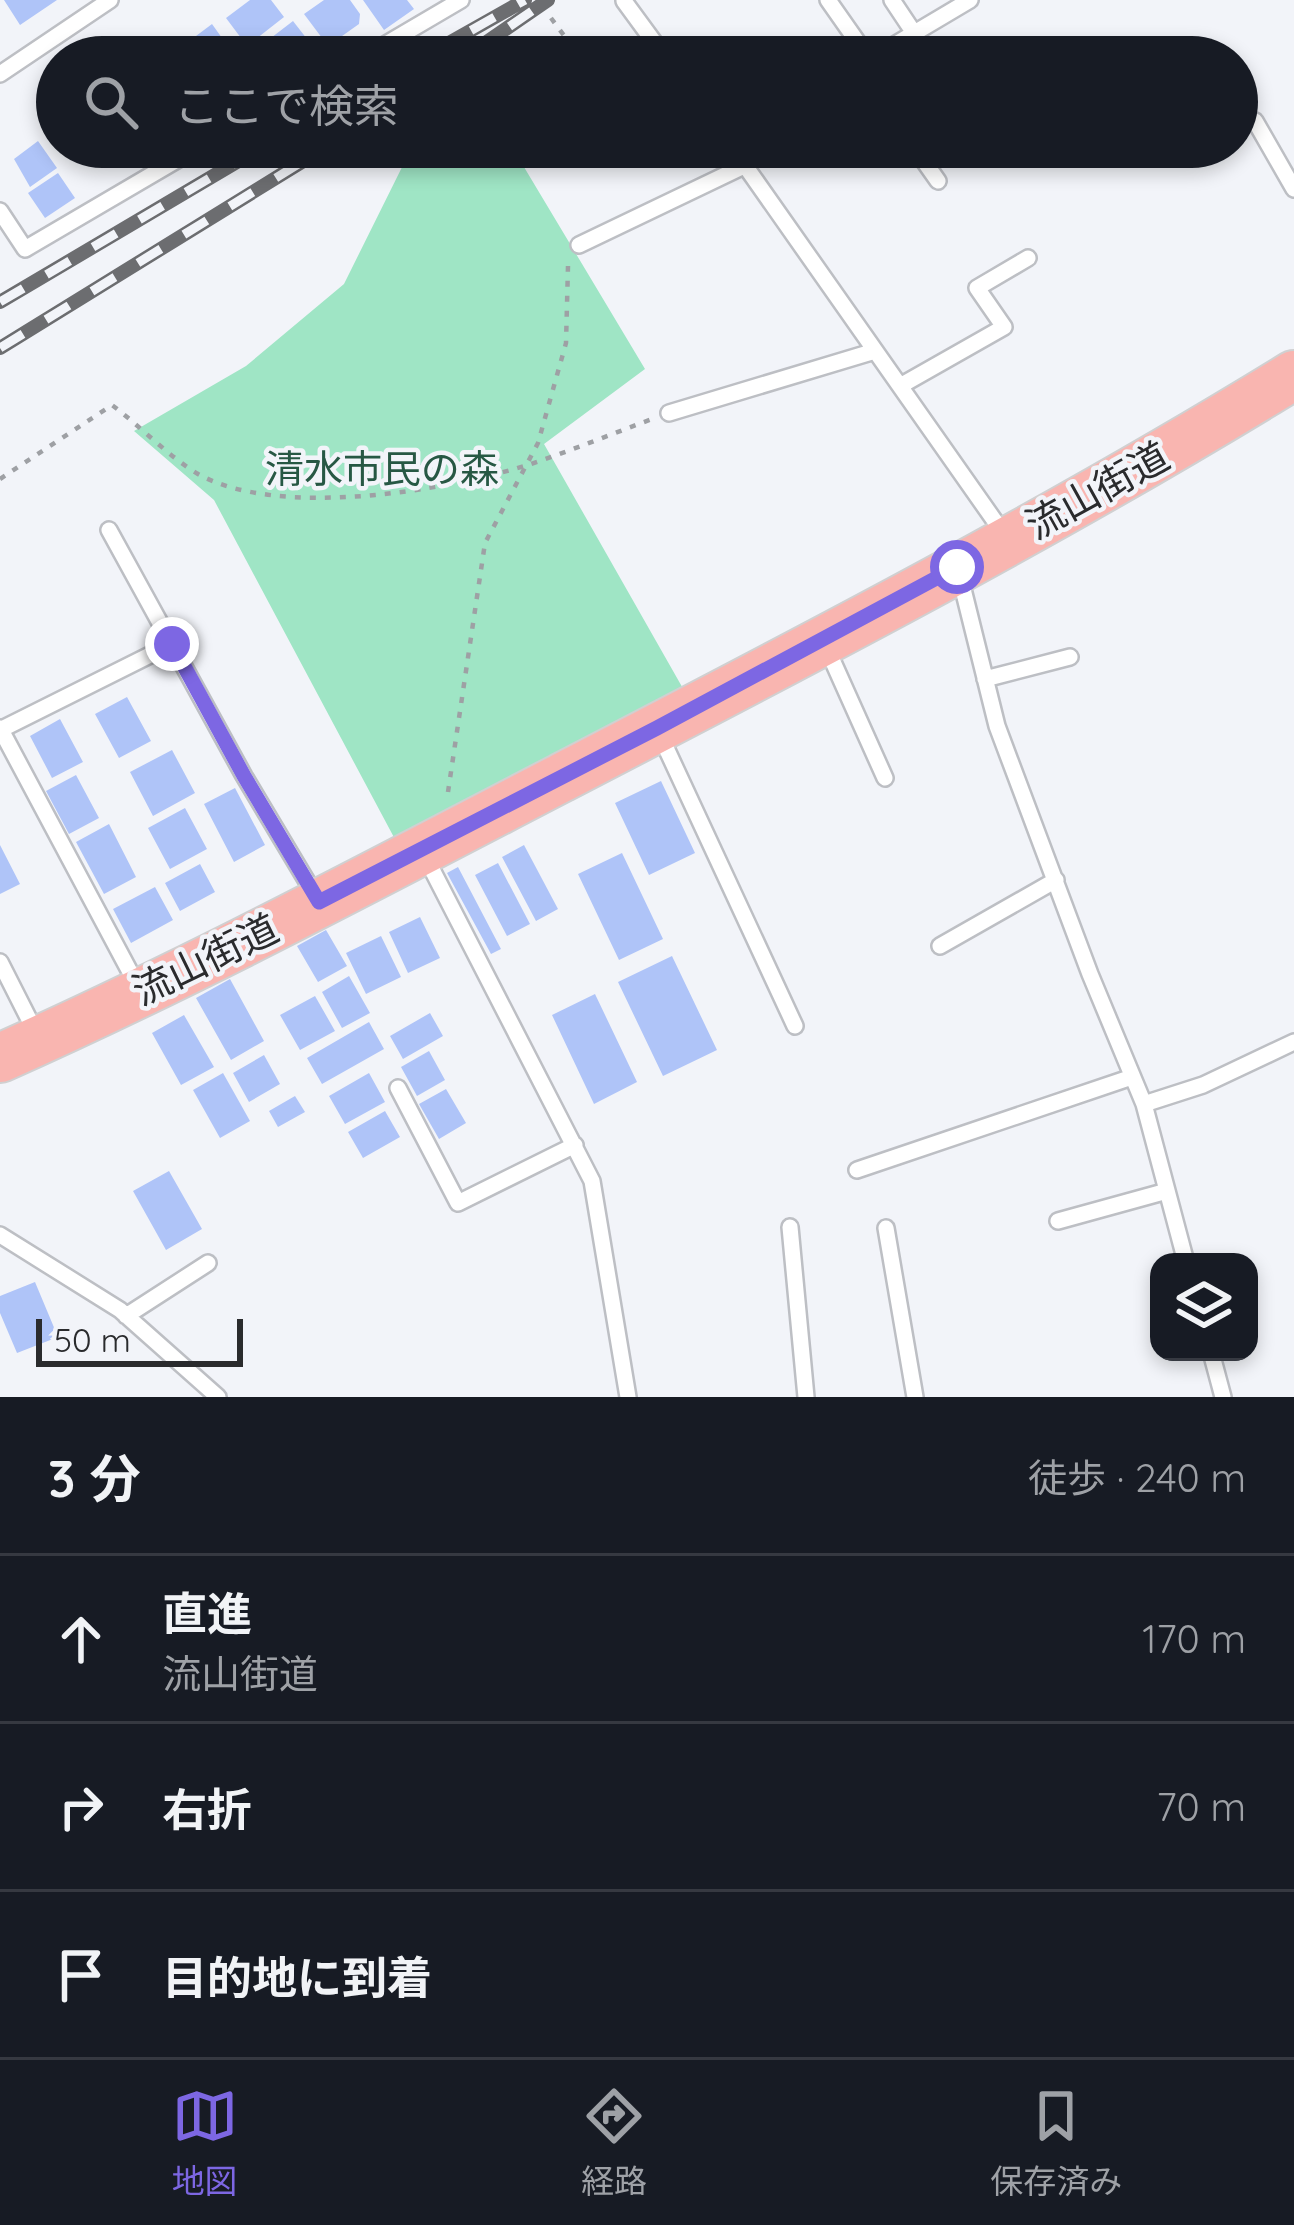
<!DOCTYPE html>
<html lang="ja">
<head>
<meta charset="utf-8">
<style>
	body { margin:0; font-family:Quicksand,"Noto Sans JP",sans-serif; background:#242831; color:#f1f3f6 }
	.controls { position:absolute; right:36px; bottom:36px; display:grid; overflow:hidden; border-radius:24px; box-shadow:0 6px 18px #0003 }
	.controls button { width:108px; height:108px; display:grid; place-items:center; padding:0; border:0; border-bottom:3px solid #363941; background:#171b24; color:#f1f3f6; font:60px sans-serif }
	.scale { position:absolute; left:36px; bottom:30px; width:207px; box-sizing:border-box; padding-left:12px; border:6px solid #2a2b2d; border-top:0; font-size:33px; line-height:42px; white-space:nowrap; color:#2a2b2d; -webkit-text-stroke:9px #f2f4f9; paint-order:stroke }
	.stop { position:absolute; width:36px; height:36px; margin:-27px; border:9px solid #7d67e3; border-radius:50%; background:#fff }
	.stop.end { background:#7d67e3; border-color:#fff; box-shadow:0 3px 12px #0008 }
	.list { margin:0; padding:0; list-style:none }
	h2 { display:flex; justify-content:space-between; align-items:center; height:156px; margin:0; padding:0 48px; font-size:51px }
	h2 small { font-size:39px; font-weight:400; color:#9ea1a6 }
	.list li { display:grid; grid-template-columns:78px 1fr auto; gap:36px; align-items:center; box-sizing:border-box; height:168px; padding:0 48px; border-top:3px solid #363941 }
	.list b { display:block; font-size:45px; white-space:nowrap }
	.list p { margin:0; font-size:39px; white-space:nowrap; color:#9ea1a6 }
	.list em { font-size:39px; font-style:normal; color:#9ea1a6 }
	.icon { flex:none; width:66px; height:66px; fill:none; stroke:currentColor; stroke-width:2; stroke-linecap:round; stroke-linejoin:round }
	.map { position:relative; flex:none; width:1294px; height:1397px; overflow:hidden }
	.search { position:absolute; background:#171b24; box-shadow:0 6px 18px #0003; left:36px; right:36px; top:36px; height:132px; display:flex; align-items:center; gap:30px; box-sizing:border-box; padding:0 42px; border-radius:66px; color:#9ea1a6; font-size:45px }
	.sheet { height:660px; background:#171b24 }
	nav { display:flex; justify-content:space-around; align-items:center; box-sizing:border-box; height:168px; border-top:3px solid #363941; background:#171b24; font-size:33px; color:#9ea1a6 }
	nav a { display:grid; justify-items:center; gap:6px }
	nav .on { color:#7d67e3 }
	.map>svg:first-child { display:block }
</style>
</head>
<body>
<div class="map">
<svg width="1294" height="1397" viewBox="0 0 1294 1397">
	<rect width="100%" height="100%" fill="#f2f4f9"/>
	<!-- green -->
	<path fill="#9fe5c5" d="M412,147H512L645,369L544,444L685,692L397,843L214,500L134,431L246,366L344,284Z"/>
	<!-- building -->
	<path fill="#afc4f8" d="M4,0H57L20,25Z
		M250,0H271L284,17L247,46L226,18Z
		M324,0H350L360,14L359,24L328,46L304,14Z
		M363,0H407L414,9L384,30Z
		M293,21L314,48L302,57H259L254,51Z
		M212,24L232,52L224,57H186L180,48Z
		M38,141L57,168L30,187L14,159Z
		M58,173L75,198L45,218L28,193Z
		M127,697L151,741L119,758L95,714Z
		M60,719L83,762L52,778L30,736Z
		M172,750L195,793L153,816L130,772Z
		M76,775L99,818L69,834L46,791Z
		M661,781L695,853L649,875L615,803Z
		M235,788L265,845L234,862L204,804Z
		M185,808L207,849L170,869L148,828Z
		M109,824L136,877L104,894L76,842Z
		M0,845L20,884L0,894Z
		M524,845L558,909L536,921L502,857Z
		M622,853L663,939L619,960L578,874Z
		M498,863L530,924L507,936L475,875Z
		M200,864L215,892L180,911L165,883Z
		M458,867L501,949L491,954L447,873Z
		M155,887L173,920L131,943L113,909Z
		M420,917L440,958L408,973L389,932Z
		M326,930L347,966L318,982L297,946Z
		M381,936L401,977L366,994L346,953Z
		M672,956L717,1050L663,1076L618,982Z
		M349,976L370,1013L342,1028L322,992Z
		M230,979L264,1041L231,1060L196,998Z
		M595,994L637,1082L594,1104L552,1015Z
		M315,996L335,1031L300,1050L280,1015Z
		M430,1013L443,1036L403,1059L390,1036Z
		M184,1015L214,1067L181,1085L152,1033Z
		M369,1022L384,1049L322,1084L307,1058Z
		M429,1051L445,1080L417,1096L401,1067Z
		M264,1055L280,1084L249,1102L233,1073Z
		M223,1073L250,1121L220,1138L193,1090Z
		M369,1073L385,1102L345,1124L329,1096Z
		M446,1089L466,1123L439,1139L419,1104Z
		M295,1096L305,1112L278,1127L269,1111Z
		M385,1111L400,1137L363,1158L348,1132Z
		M169,1171L202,1229L166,1250L133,1191Z
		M35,1282L58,1337L17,1353L0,1313V1296Z"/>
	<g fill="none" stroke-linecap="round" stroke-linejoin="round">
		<defs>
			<path id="lane" d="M828,0L868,57
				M892,0L914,33
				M624,1L665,57
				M364,57L461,0
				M874,57L970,0
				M0,74L110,0
				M1255,121L1294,189
				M732,147L1006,537
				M914,147L938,181
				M0,211L25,249L199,147
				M579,245L746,165
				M900,386L1004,327L977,288L1028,258
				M669,413L875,351
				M109,530L244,776L318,900
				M960,577L997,726L1090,974L1144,1104L1186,1262
				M825,644L885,778
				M985,679L1070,657
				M0,728L137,985
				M0,730L172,644
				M660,735L795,1026
				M425,856L592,1181L628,1397
				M940,946L1056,880
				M0,962L36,1033
				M398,1088L458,1203L575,1145
				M1144,1104L1203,1085L1294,1042
				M857,1170L1132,1077
				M1058,1221L1167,1191
				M790,1227L806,1397
				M886,1228L915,1397
				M0,1235L120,1310L218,1397
				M126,1316L208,1263
				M1211,1352L1223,1397"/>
			<path id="primary" d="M0,1058C191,973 376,874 561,778C808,650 1057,521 1294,375"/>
		</defs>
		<!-- lane casing -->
		<use href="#lane" stroke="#bdbfc4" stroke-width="20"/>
		<!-- primary casing -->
		<use href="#primary" stroke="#d0d0d1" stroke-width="52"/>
		<!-- path -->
		<path stroke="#9ea0a4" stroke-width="4.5" stroke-dasharray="6 9" stroke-linecap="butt" d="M551,18L580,57
			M0,479L112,405C140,426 168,456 198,474C278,519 446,491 531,464C572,450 612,434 652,419
			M448,792L485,543L538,443L566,343L568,266"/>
		<!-- lane -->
		<use href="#lane" stroke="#fff" stroke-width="15"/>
		<!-- primary -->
		<use href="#primary" stroke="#f9b5b0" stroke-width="48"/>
		<defs>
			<path id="rail" d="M424,57L525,0
				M465,57L548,0
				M0,302L262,147
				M0,348L326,147"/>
		</defs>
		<!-- rail casing -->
		<use href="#rail" stroke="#6c6d70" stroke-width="14"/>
		<!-- rail -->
		<use href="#rail" stroke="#f2f4f9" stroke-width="9" stroke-dasharray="27" stroke-linecap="butt"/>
	</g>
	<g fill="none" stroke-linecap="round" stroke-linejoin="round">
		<!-- route -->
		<path stroke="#7d67e3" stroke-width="15" d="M172,644L244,776L319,902L657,728L957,567"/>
	</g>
	<g text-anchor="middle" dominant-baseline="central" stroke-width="9" stroke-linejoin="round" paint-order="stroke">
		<!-- park labels -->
		<g font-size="39" fill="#275844" stroke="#f2f4f9">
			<text x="382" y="468">清水市民の森</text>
		</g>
		<!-- street labels -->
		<g font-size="39" fill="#2a2b2d" stroke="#f2f4f9">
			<text transform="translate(1097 490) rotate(-29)">流山街道</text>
			<text transform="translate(205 959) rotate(-26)">流山街道</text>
		</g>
	</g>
</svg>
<div class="controls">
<button><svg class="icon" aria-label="layers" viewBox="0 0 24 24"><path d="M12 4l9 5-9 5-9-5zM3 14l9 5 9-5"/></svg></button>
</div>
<div class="scale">50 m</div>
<div class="stop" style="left:957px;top:567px"></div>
<div class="stop end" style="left:172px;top:644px"></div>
<div class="search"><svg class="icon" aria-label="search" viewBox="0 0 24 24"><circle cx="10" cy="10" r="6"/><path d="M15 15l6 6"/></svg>ここで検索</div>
</div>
<section class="sheet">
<h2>3 分<small>徒歩 · 240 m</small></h2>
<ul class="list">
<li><svg class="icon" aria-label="ahead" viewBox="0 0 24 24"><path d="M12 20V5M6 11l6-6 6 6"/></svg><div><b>直進</b><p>流山街道</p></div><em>170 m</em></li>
<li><svg class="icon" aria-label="right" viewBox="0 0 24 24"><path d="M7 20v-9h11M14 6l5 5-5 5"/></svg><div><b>右折</b></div><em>70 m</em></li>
<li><svg class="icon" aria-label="arrive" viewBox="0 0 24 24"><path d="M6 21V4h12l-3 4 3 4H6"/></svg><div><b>目的地に到着</b></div></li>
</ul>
</section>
<nav>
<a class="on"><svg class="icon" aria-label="map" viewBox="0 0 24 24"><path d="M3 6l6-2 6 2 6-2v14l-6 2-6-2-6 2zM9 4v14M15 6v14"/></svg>地図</a>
<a><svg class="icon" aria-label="directions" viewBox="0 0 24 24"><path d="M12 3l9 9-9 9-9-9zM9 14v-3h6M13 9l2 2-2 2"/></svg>経路</a>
<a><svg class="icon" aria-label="saved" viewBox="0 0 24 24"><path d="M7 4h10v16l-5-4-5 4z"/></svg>保存済み</a>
</nav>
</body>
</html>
